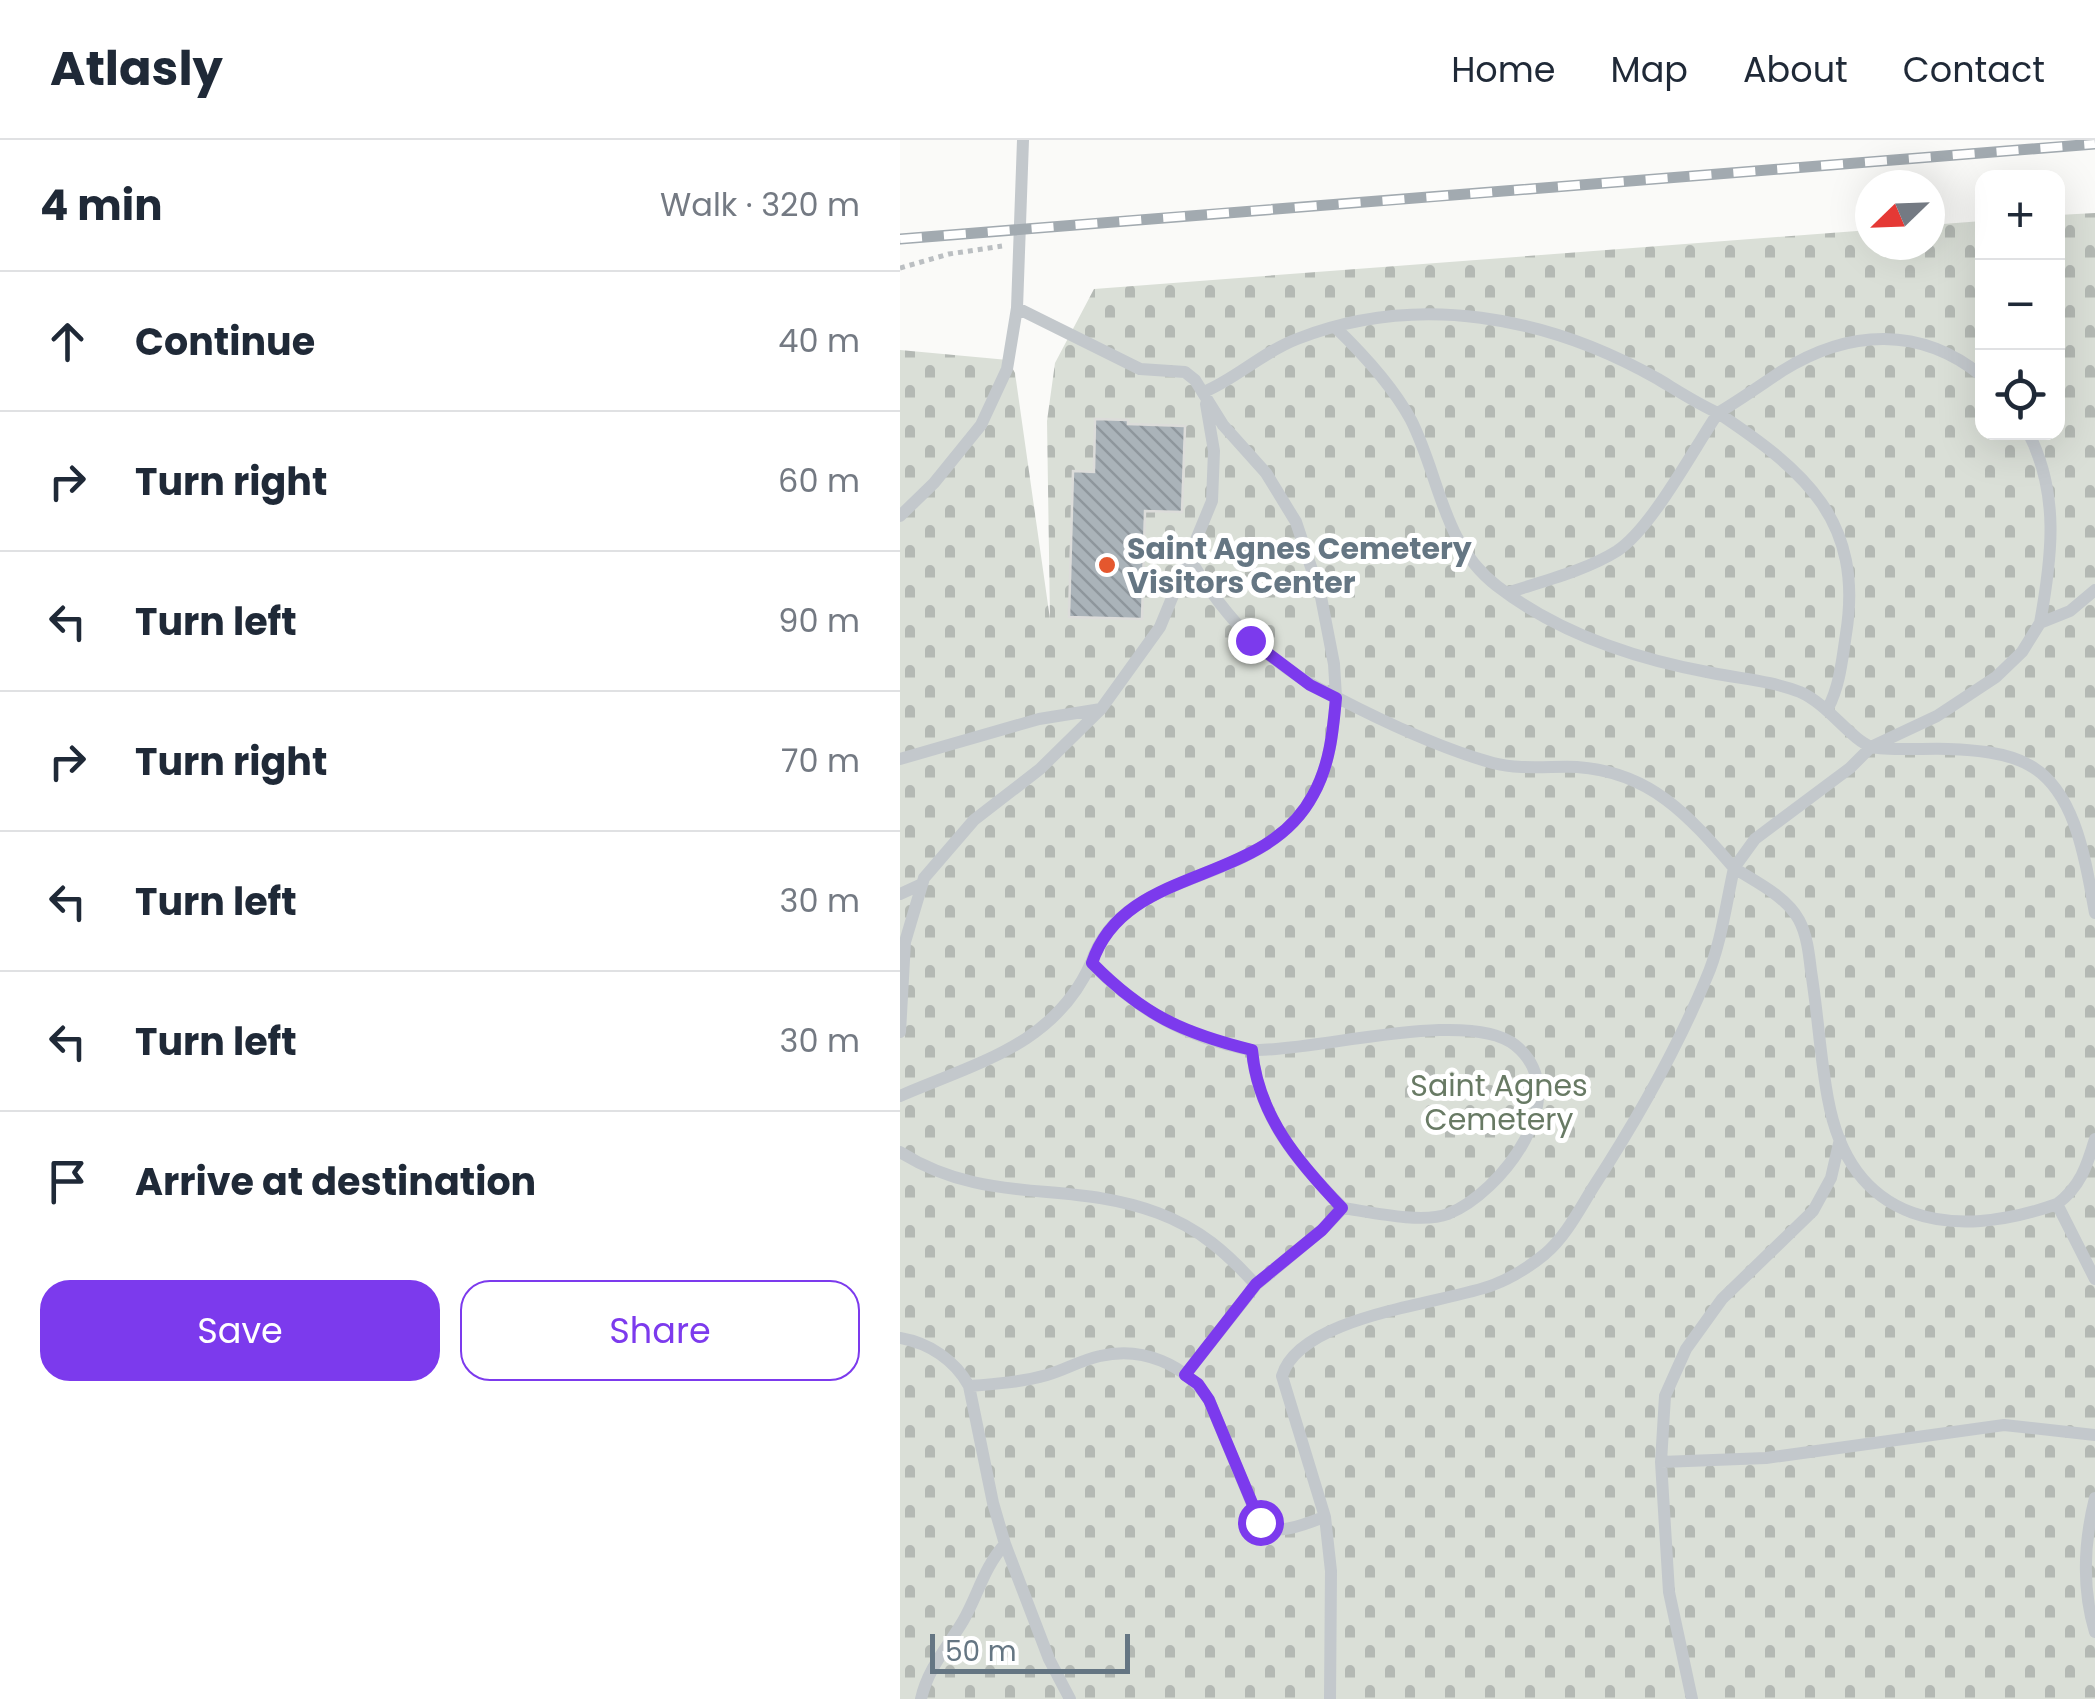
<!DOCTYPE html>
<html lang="en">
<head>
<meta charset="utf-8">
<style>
	body { margin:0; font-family:Poppins,sans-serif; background:#f6f6f7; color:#1f2937 }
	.controls { position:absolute; right:30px; top:30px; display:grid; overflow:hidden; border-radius:20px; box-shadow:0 10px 40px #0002 }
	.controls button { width:90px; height:90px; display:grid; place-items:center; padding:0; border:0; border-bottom:2px solid #e0e1e3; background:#fff; color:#1f2937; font:50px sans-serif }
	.compass { position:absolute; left:955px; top:30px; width:90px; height:90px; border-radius:50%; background:#fff; box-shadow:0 10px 40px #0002; rotate:247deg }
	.scale { position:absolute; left:30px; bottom:25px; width:200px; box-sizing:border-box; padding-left:10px; border:5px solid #657683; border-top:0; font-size:28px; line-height:35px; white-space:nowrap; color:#657683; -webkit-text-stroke:8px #fff; paint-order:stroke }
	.stop { position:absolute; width:30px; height:30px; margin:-22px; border:8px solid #7c3aed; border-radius:50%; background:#fff }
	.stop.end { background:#7c3aed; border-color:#fff; box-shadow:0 2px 10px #0008 }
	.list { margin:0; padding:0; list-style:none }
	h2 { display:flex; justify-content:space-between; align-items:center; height:130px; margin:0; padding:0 40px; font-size:42px }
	h2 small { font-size:32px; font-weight:400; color:#747a83 }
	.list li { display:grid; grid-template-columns:65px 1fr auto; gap:30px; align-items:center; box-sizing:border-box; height:140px; padding:0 40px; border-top:2px solid #e0e1e3 }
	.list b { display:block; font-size:38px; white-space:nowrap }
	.list em { font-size:32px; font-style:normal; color:#747a83 }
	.actions { display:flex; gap:20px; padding:30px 40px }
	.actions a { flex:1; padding:22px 0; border:2px solid #7c3aed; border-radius:30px; text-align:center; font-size:35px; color:#7c3aed }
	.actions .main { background:#7c3aed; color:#fff }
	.icon { flex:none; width:55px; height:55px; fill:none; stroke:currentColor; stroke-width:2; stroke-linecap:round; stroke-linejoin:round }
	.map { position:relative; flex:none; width:1195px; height:1559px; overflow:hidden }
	header { display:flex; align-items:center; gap:60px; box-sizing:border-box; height:140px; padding:0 50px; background:#fff; border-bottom:2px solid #e0e1e3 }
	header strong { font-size:48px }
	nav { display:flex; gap:55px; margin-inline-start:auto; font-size:35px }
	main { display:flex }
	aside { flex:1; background:#fff }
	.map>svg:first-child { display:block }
</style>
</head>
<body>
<header>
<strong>Atlasly</strong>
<nav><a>Home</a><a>Map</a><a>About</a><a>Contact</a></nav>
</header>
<main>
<aside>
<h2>4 min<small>Walk · 320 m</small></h2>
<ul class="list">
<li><svg class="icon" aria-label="ahead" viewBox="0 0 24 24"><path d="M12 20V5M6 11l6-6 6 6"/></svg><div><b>Continue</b></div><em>40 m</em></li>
<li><svg class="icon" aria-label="right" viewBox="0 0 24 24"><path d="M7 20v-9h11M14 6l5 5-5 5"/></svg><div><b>Turn right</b></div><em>60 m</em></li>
<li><svg class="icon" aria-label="left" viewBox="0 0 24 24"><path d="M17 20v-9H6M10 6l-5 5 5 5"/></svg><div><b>Turn left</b></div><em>90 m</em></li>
<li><svg class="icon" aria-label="right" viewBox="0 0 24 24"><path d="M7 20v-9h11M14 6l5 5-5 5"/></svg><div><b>Turn right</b></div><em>70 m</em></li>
<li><svg class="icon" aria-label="left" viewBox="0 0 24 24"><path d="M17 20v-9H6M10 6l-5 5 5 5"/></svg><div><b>Turn left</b></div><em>30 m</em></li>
<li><svg class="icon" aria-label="left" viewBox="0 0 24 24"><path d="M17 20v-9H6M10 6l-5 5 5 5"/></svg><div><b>Turn left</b></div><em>30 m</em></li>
<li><svg class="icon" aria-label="arrive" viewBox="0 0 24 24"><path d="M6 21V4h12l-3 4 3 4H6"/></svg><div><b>Arrive at destination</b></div></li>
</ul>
<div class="actions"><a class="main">Save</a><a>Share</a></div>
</aside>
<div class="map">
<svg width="1195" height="1559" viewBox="0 0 1195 1559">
	<defs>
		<pattern id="cemetery-stones" width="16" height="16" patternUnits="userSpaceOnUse" patternTransform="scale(2.5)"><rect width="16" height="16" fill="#dadfd7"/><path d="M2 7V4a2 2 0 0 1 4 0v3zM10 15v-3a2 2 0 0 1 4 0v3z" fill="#b4b9b4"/></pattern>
		<pattern id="building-back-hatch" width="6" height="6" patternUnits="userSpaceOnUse" patternTransform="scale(2.5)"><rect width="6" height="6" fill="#aab3b9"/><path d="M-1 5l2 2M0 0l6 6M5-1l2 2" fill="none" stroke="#8e969c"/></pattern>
	</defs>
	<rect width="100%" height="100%" fill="#fafaf8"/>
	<!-- cemetery -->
	<path fill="url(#cemetery-stones)" d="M1195,73V1559H0V210L108,220L115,233L150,479L147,281L155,223L194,149L970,90V105H1030V85L1082,81V292H1158V75Z"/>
	<!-- building -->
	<path fill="url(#building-back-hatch)" stroke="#dcdcda" stroke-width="2.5" d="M195,279L228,280V284L285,286L282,372L245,371L242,479L169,477L173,331L194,332Z"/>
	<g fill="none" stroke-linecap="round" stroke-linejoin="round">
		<!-- path -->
		<path stroke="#bbbfc2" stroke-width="5" stroke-dasharray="5 5" stroke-linecap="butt" d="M0,128L49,114L102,106"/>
		<!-- lane -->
		<path stroke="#c3c8cc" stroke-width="12" d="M117,168L240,229L285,232L295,240L323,285L366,333L396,382L421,457L434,524L436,557C486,583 539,608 593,623C620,630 650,626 677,627C751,632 789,676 834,728L855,699L950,628L971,607L1037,576L1096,537L1122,512L1140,483L1170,471L1195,450
			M435,187C463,214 492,245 511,280C540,337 542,404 597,446C659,494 735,519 812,533C842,539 872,541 900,552C928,564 951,600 972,607C987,611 1030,608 1048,609C1074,610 1106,612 1129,625C1177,651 1186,725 1195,773
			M304,252C337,238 363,212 397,199C517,152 647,176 758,239C778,251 796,263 818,273C840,260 861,245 882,231C949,189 1021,186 1082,236
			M1128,292C1160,354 1152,417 1140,483
			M0,376L34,343L81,285L107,229L117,168L123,0
			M607,453C643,441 685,431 717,411C752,388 793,310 818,273C905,331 964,381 946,494C942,520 940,545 928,568
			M0,619L139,579L201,569
			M0,754L22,744
			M191,823C225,723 362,750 413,655C430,625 433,591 436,557C371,527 326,480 290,419
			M0,892L5,802L24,738L74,680L140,629L201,569L260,487L312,361L314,311L306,264
			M0,956C76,923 155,905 191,823C231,863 270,889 325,904C335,906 345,910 355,910C417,911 568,868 615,905C677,955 601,1053 548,1074C522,1084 470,1072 443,1068C398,1023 358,976 352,911
			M1195,999C1187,1026 1180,1047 1157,1064L1195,1139
			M0,1012C87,1067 169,1039 258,1073C299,1088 327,1113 356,1145
			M0,1198C29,1203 55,1220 69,1246C96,1244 122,1242 147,1235C165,1230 181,1220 200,1216C242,1206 285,1224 309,1260L357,1376C374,1401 402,1384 425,1377L382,1236C400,1175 543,1164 593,1145C612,1138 629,1127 645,1114C666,1096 679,1070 694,1046C736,981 776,911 806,839C821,805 826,764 834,728C856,742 886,756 899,780C907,795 909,814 911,831C918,874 920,917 928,959C951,1085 1053,1101 1157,1064
			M285,1235L356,1145L422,1090L443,1068
			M69,1246L93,1363L105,1404
			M761,1322L765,1256L786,1209L822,1159L913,1071L931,1038L940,999
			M1195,1358C1184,1402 1182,1449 1195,1492
			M425,1377L431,1431L430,1559
			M21,1559C28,1528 47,1508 63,1481C78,1455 84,1427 105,1404L149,1519L170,1559
			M792,1559L769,1452L761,1322L866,1318L1104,1285L1195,1295"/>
		<defs>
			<path id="rail" d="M0,99L1195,4"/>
		</defs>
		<!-- rail casing -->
		<use href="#rail" stroke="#a2aab0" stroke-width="11"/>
		<!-- rail -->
		<use href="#rail" stroke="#fff" stroke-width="8" stroke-dasharray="22" stroke-linecap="butt"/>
	</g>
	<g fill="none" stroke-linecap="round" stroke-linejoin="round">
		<!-- route -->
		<path stroke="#7c3aed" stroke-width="12" d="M350,500L410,545L436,558C433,591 430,625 413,655C364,748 225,723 192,823C243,875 283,893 352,910C358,976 399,1023 442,1068L422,1090L356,1144L285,1235L298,1244L309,1260L360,1382"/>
	</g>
	<!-- markers -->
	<circle fill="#e4572e" stroke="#fff" stroke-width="4" cx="207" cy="425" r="10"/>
	<g text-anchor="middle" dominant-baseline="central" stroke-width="10" stroke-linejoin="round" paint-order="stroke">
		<!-- poi labels -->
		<g font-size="30" font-weight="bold" fill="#657683" stroke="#fff" text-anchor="start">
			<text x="227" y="408">Saint Agnes Cemetery<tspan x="227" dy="34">Visitors Center</tspan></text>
		</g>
		<!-- park labels -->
		<g font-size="30" fill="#687a64" stroke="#fff">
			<text x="599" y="945">Saint Agnes<tspan x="599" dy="34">Cemetery</tspan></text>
		</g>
	</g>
</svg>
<div class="controls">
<button>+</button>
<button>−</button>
<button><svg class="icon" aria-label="locate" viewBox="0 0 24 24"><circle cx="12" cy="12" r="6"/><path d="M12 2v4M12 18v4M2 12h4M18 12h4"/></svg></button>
</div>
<svg class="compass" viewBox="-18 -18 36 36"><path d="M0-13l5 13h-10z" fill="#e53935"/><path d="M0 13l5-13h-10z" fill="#747a83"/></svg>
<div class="scale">50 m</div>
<div class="stop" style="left:360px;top:1382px"></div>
<div class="stop end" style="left:350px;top:500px"></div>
</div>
</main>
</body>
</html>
